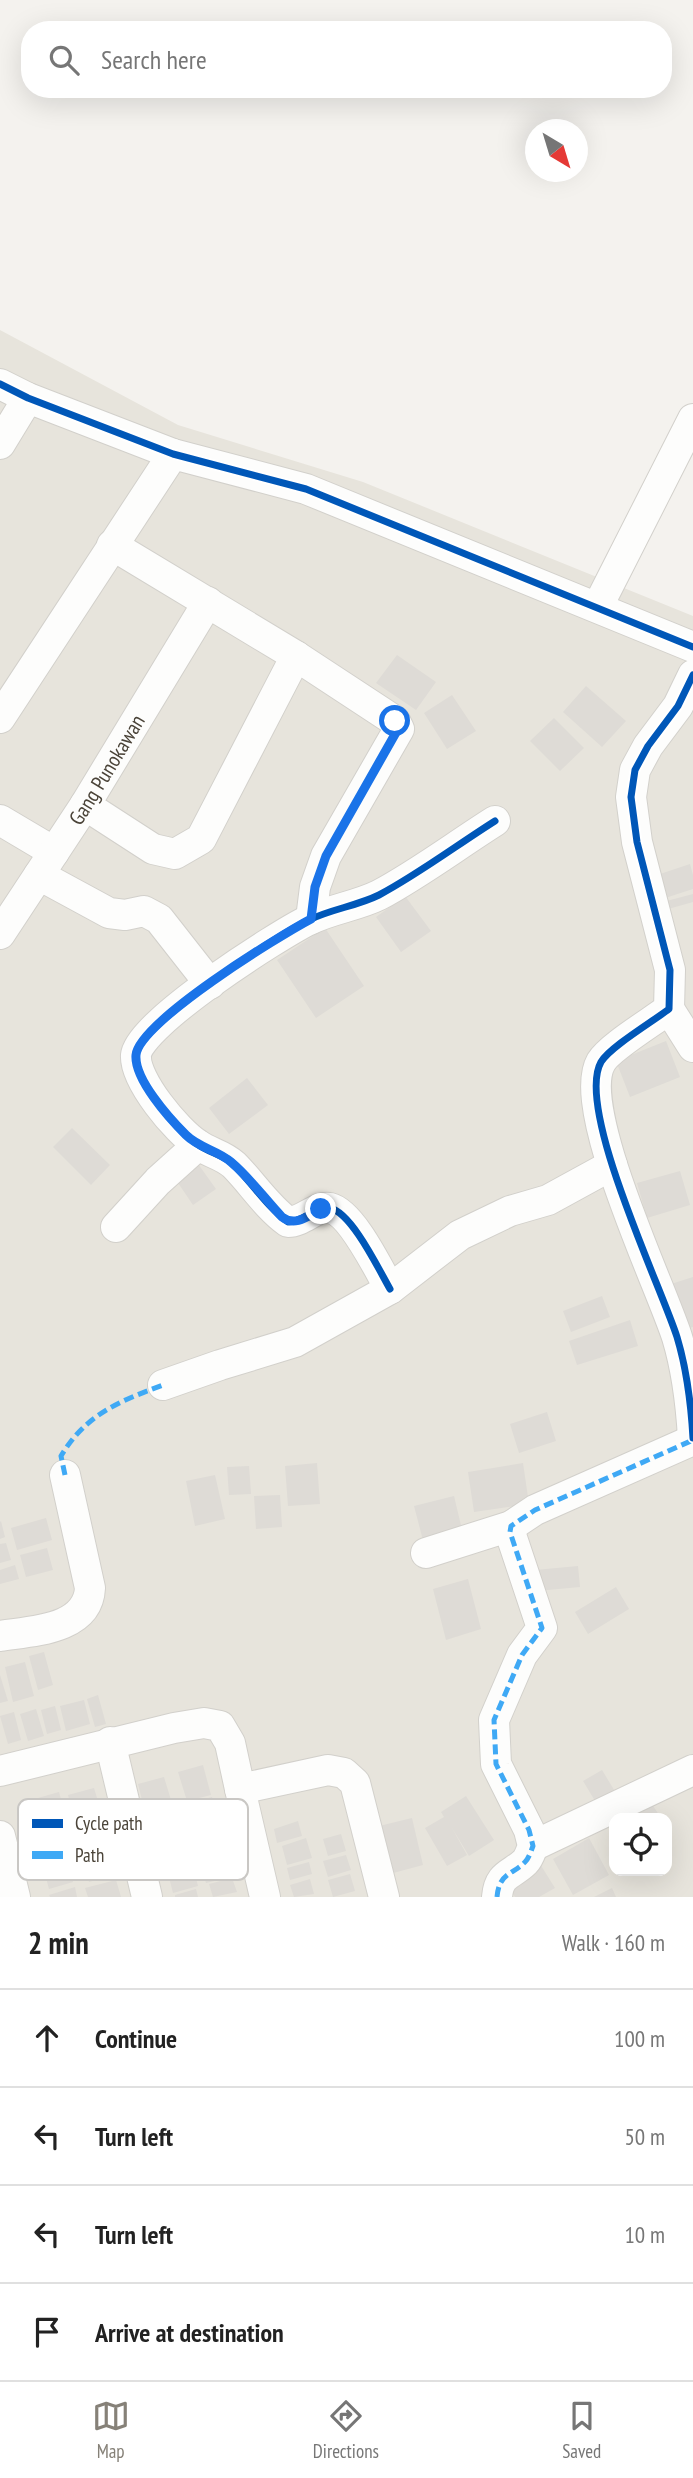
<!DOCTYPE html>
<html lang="en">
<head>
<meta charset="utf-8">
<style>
	body { margin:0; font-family:"PT Sans Narrow",sans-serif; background:#f2f2f2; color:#222 }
	.controls { position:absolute; right:21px; bottom:21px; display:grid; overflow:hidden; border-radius:14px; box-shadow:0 7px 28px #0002 }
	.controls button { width:63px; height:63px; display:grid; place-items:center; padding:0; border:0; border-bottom:2px solid #e0e0e0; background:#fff; color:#222; font:35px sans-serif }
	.compass { position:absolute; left:525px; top:119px; width:63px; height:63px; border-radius:50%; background:#fff; box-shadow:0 7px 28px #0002; rotate:142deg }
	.stop { position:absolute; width:21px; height:21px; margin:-16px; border:5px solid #1a73e8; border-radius:50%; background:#fff }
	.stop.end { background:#1a73e8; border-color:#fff; box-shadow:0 2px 7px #0008 }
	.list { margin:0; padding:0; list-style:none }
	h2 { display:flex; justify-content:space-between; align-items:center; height:91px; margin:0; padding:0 28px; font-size:30px }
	h2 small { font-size:23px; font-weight:400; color:#767676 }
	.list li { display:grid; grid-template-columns:46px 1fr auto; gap:21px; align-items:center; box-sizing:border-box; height:98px; padding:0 28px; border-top:2px solid #e0e0e0 }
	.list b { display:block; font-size:26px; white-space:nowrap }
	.list em { font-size:23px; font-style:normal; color:#767676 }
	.icon { flex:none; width:38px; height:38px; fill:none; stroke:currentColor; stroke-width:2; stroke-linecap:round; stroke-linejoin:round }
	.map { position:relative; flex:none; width:693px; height:1897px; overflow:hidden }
	.search { position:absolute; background:#fff; box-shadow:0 7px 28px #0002; left:21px; right:21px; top:21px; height:77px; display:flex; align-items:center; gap:18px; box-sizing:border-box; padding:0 24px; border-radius:28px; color:#767676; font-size:26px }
	.sheet { height:483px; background:#fff }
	nav { display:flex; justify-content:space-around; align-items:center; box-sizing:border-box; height:98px; border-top:2px solid #e0e0e0; background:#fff; font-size:19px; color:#767676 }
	nav a { display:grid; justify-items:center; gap:4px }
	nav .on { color:#868178 }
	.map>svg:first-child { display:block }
</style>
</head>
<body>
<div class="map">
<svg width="693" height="1897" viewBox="0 0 693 1897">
	<rect width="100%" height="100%" fill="#f4f2ee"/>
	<!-- residential -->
	<path fill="#e7e4dc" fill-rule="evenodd" d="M0,330L178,425L363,482L693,616V1897H0ZM614,1818H667V1871H614Z"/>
	<!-- building -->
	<path fill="#dedbd6" d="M397,655L436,682L416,710L376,683Z
		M586,686L626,721L602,747L563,712Z
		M452,695L476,731L447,749L424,713Z
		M554,718L584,748L560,771L530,741Z
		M690,864L693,875V889L659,900L651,877Z
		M693,894V902L661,911L659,903Z
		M405,896L431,931L401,952L376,917Z
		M325,928L364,986L316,1018L277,960Z
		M666,1041L680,1077L630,1097L616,1061Z
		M247,1078L268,1105L229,1134L209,1108Z
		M72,1128L110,1165L91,1185L53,1147Z
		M196,1161L216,1189L193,1205L174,1177Z
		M680,1171L690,1205L647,1218L637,1183Z
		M693,1277V1327L681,1330L668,1285Z
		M602,1296L610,1317L571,1332L563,1311Z
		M630,1320L638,1346L577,1365L569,1341Z
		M547,1412L556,1441L519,1453L510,1424Z
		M317,1463L320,1504L288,1506L285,1466Z
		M523,1463L529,1504L474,1512L468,1472Z
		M249,1466L251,1494L229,1495L227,1467Z
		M215,1475L225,1519L195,1526L186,1481Z
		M280,1495L282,1527L256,1529L254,1496Z
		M454,1496L464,1538L425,1548L414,1506Z
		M46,1518L52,1540L17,1550L11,1528Z
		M1,1521L5,1537L0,1539V1522Z
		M6,1543L11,1560L0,1563V1544Z
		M47,1548L53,1570L26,1577L20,1555Z
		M15,1565L19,1579L0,1584V1570Z
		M578,1566L580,1587L537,1591L535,1570Z
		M468,1579L481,1629L446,1640L433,1589Z
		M616,1587L629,1609L588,1634L575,1612Z
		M44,1652L53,1685L38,1690L29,1656Z
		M25,1662L34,1696L13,1702L5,1667Z
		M0,1675L8,1701L0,1703Z
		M98,1695L106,1724L95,1727L87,1699Z
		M84,1700L90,1724L66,1731L60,1706Z
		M55,1706L61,1730L47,1734L41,1710Z
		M36,1709L44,1736L28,1741L20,1714Z
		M14,1712L21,1740L8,1744L0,1716Z
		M203,1765L211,1795L187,1801L178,1772Z
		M602,1770L619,1798L600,1809L583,1781Z
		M164,1777L171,1800L144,1808L138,1784Z
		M94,1788L101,1811L74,1818L68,1795Z
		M59,1792L69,1829L34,1839L24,1802Z
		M466,1796L494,1840L469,1856L452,1828L467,1855L447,1866L425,1828L444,1817L441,1812Z
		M212,1797L218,1818L191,1825L185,1804Z
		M648,1798L661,1818H622Z
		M412,1818L423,1865L382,1876L371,1828Z
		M298,1821L302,1836L277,1843L274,1829Z
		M341,1834L346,1851L328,1856L323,1839Z
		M306,1838L312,1858L287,1865L282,1846Z
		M589,1838L609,1875L573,1895L553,1859Z
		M109,1855L114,1875L89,1882L83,1862Z
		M346,1855L351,1870L328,1877L323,1861Z
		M230,1859L235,1876L206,1883L201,1867Z
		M67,1860L73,1882L49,1889L43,1867Z
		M309,1862L312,1874L290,1880L287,1868Z
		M540,1864L555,1888L539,1897H515L507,1884Z
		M194,1870L198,1886L173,1893L169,1877Z
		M350,1874L355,1891L333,1897L328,1880Z
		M232,1878L237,1892L213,1897L209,1884Z
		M310,1879L314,1894L294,1897L290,1885Z
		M116,1880L121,1897H88L85,1888Z
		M75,1887L77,1897H50L49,1895Z
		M612,1888L616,1897H594Z
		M196,1889L198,1897H175V1895Z"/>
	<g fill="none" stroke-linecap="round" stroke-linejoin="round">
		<defs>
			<g id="minor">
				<path d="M0,384L28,398L173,454L306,489L693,647"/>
				<path d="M0,444L28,398"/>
				<path d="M112,545L296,656L395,721L399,729L326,856L315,887L311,919"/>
				<path d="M598,606L693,419"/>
				<path d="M693,675L678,706L648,746L635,770L631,797L637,842L670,970L669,1009C652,1022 610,1047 601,1062C575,1108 660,1284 677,1337C687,1370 691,1404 693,1438"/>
				<path d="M0,718L173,454"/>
				<path d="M85,805L153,849L175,854L201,839L296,656"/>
				<path d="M0,820L54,852"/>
				<path d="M39,875L109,913L125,915L144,911L159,919L210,984"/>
				<path id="s1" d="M0,934L85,805L208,602"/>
				<path d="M669,1009L693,1047"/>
				<path d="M116,1227L158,1181L198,1145"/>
				<path d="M390,1289C379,1270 352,1213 330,1208C317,1205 303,1222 288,1222C267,1207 252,1183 234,1165C222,1154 209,1153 197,1144C177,1131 134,1080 136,1055C139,1024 278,935 309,920C331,909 357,906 379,895C417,875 457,845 495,821"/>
				<path d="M163,1385L220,1365L295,1342L390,1289L460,1235L510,1211L548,1200L612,1165"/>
				<path d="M426,1553L511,1526L535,1510L693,1440"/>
				<path d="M0,1636C32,1631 88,1630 90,1588L65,1475"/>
				<path d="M110,1742L147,1897"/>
				<path d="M0,1771L174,1728L204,1723L220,1726L230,1743L240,1789L328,1770L344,1773L355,1783L384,1897"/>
				<path d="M240,1789L265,1897"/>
				<path d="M0,1836L15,1897"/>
				<path d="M533,1846L693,1770"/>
				<path d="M497,1897C499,1873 512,1875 525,1862C529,1858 531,1851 533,1846L529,1830L496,1764L494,1720L522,1655L542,1628L510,1532L511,1526"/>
			</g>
		</defs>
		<!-- minor casing -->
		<use href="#minor" stroke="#d2d0cb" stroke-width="32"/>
		<!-- minor -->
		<use href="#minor" stroke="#fdfdfc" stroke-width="30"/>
		<!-- quiet -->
		<path stroke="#3fa9f5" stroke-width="5" stroke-dasharray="10 5" stroke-linecap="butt" d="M65,1475L61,1456C86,1414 120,1401 163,1385
			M497,1897C499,1873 512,1875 525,1862C529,1858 531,1851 533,1846L529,1830L496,1764L494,1720L522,1655L542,1628L510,1532L511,1526L535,1510L693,1440"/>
		<defs>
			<path id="cycleway" d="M0,384L28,398L173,454L306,489L693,647
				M693,675L678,706L648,746L635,770L631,797L637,842L670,970L669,1009C652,1022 610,1047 601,1062C575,1108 660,1284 677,1337C687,1370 691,1404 693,1438
				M390,1289C379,1270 352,1213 330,1208C317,1205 303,1222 288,1222C267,1207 252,1183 234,1165C222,1154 209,1153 197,1144C177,1131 134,1080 136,1055C139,1024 278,935 309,920C331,909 357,906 379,895C417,875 457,845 495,821"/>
		</defs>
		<!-- cycleway casing -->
		<use href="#cycleway" stroke="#fff" stroke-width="11"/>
		<!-- cycleway -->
		<use href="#cycleway" stroke="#0057b8" stroke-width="7"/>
	</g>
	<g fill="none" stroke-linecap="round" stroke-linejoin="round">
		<!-- route -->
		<path stroke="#1a73e8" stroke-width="9" d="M321,1209C308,1216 295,1227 282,1217C265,1199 250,1178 231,1162C217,1150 199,1148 186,1135C169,1118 134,1079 136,1055C139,1022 279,936 311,919L315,887L326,856L398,729L395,721"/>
	</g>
	<g text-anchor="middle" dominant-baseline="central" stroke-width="6" stroke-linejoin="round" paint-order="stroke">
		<!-- street labels -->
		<g font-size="21" fill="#4b4439" stroke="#fff">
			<text stroke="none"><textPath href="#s1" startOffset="196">Gang Punokawan</textPath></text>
		</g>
	</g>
	<!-- legend -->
	<rect x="18" y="1799" width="230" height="81" rx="10" fill="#fff" stroke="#c9c7c4" stroke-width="2"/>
	<rect x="32" y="1819" width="31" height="9" fill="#0057b8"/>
	<rect x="32" y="1851" width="31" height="8" fill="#3fa9f5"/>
	<g font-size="19" fill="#4b4439">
		<text x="75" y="1830">Cycle path</text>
		<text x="75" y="1862">Path</text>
	</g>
</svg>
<div class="controls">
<button><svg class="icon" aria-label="locate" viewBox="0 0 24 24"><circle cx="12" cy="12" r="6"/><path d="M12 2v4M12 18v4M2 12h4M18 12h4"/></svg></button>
</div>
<svg class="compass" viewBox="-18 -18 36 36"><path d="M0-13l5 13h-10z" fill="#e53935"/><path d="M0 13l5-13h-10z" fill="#767676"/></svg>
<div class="stop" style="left:395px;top:721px"></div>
<div class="stop end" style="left:321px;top:1209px"></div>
<div class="search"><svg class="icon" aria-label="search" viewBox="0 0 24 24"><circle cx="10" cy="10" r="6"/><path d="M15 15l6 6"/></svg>Search here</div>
</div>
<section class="sheet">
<h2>2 min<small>Walk · 160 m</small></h2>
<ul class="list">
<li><svg class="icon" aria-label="ahead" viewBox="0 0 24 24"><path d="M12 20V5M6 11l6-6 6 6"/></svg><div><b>Continue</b></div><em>100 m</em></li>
<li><svg class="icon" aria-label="left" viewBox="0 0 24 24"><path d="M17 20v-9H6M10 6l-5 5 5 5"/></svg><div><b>Turn left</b></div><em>50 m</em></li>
<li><svg class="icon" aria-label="left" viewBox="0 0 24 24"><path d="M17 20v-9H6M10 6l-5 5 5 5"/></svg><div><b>Turn left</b></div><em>10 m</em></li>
<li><svg class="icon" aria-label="arrive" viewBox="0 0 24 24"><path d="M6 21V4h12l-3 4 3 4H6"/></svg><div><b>Arrive at destination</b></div></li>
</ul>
</section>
<nav>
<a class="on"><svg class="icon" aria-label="map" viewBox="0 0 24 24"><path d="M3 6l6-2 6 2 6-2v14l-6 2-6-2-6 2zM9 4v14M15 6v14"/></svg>Map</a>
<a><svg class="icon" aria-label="directions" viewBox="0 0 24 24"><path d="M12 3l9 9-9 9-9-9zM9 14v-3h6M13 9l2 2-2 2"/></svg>Directions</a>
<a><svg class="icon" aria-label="saved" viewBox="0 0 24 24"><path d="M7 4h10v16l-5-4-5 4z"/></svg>Saved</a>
</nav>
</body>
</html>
